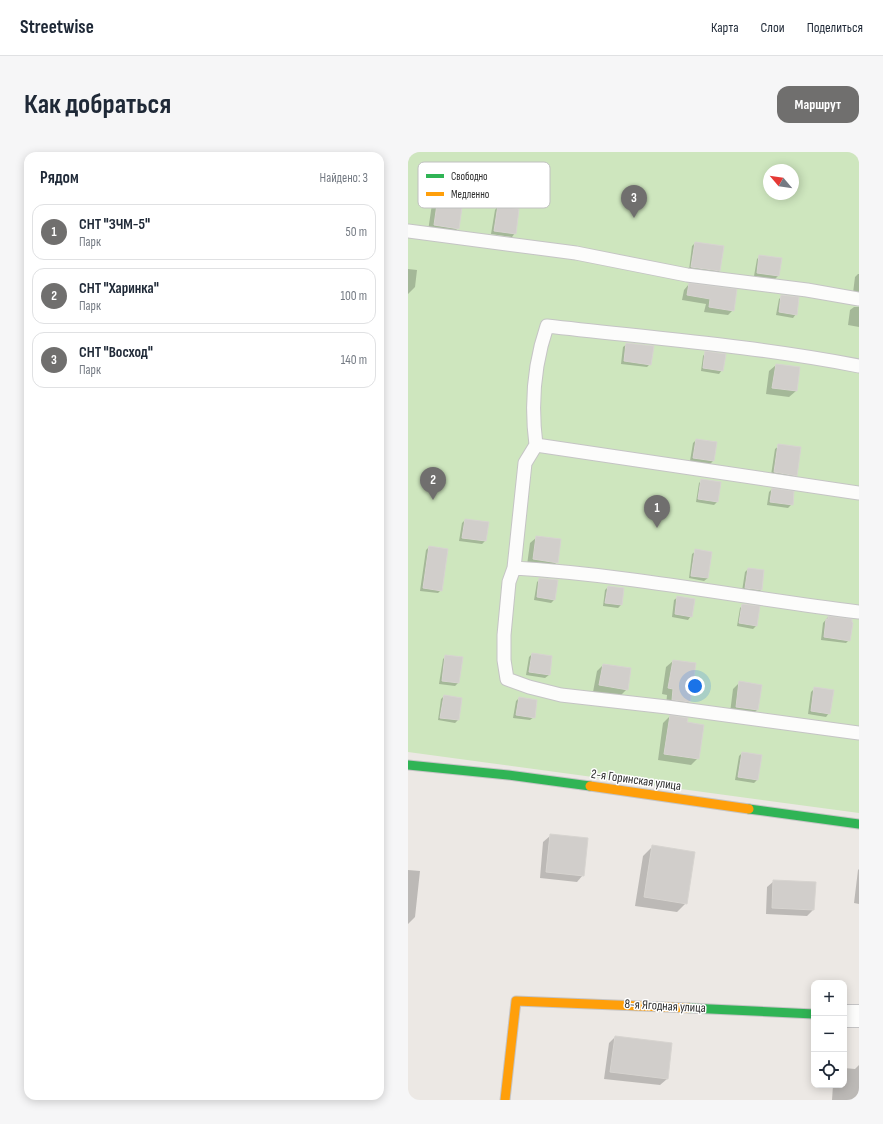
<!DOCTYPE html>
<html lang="ru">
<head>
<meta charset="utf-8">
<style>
	body { margin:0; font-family:"Sofia Sans Condensed",sans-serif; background:#f6f6f7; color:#1f2937 }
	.controls { position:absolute; right:12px; bottom:12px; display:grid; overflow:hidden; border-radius:8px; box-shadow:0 2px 10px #0003 }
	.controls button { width:36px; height:36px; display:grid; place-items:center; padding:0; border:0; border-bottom:1px solid #e0e1e3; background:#fff; color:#1f2937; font:20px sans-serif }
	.compass { position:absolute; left:355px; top:12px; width:36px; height:36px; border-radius:50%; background:#fff; box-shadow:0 2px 10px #0003; rotate:299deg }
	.you { position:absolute; left:287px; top:534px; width:14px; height:14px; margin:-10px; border:3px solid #fff; border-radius:50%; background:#1a73e8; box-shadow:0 0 0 6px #1a73e833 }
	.badge { display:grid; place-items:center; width:26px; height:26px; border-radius:50%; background:#706f6e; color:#fff; font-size:13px; font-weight:700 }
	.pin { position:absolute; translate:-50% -33px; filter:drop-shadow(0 1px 2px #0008) }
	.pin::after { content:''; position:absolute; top:21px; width:14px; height:12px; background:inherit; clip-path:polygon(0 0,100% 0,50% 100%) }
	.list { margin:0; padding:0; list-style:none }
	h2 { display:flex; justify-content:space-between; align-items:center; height:52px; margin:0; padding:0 16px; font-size:17px }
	h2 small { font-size:13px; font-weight:400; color:#747a83 }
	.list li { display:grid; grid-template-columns:26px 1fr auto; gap:12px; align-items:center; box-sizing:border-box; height:56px; margin:0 8px 8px; padding:0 8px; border:1px solid #e0e1e3; border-radius:12px }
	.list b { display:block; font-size:15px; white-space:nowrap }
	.list p { margin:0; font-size:13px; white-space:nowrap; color:#747a83 }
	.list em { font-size:13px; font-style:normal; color:#747a83 }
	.icon { flex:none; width:22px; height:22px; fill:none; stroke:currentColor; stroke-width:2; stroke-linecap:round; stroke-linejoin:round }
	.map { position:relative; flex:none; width:451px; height:948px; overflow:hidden; border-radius:12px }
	header { display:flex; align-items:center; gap:24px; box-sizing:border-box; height:56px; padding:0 20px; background:#fff; border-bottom:1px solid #e0e1e3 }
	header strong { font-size:19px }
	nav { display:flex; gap:22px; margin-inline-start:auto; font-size:14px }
	.intro { display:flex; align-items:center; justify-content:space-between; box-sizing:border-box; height:96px; padding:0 24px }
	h1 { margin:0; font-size:28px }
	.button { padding:10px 18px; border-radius:12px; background:#706f6e; color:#fff; font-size:14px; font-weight:700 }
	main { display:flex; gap:24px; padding:0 24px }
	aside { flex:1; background:#fff; border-radius:12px; box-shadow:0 2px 10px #0003 }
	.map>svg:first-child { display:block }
</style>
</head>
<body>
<header>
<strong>Streetwise</strong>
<nav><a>Карта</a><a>Слои</a><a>Поделиться</a></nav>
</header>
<div class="intro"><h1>Как добраться</h1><a class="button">Маршрут</a></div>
<main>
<aside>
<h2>Рядом<small>Найдено: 3</small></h2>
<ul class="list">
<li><span class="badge">1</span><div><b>СНТ &quot;ЗЧМ-5&quot;</b><p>Парк</p></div><em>50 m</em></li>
<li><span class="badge">2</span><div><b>СНТ &quot;Харинка&quot;</b><p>Парк</p></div><em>100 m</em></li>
<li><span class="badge">3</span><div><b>СНТ &quot;Восход&quot;</b><p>Парк</p></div><em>140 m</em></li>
</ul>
</aside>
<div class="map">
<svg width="451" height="948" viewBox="0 0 451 948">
	<rect width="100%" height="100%" fill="#ece8e4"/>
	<!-- green -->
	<path fill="#cee6be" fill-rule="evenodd" d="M0,0H451V661L0,600ZM361,18H385V42H361Z"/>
	<!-- shadow -->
	<path fill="#0003" d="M31,46L50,76L43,83L20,79L24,52Z
		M90,54L107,81L104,85L83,82L87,58Z
		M287,91L312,119L308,122L281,118L284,94Z
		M352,104L370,124L367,127L346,124L349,107Z
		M0,117L9,118L7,135L0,142Z
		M450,122H451V143L445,141L447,125Z
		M281,132L325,158L320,163L296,160L298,152L274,148L276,138Z
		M374,144L388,162L385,166L368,163L371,147Z
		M446,155H451V175L440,173L442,158Z
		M219,192L242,212L239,215L213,212L215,195Z
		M298,200L314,218L311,222L293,219L295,204Z
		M368,213L391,216L388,239L381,245L358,242L361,219Z
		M288,288L305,309L302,312L282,309L285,291Z
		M371,294L388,323L385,326L363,323L367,297Z
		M294,328L309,350L306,353L288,350L291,331Z
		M364,337L384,352L380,356L359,353L361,340Z
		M57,368L77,389L74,392L51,389L54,371Z
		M129,385L149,410L142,417L119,413L122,391Z
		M21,395L33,438L30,441L12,439L18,398Z
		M288,399L300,426L296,429L281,426L284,402Z
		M340,417L355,419L353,438L350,441L334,439L337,420Z
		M132,427L146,448L143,451L126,448L129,430Z
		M200,435L213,453L210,456L195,454L197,438Z
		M270,445L283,464L280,468L264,465L266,448Z
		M335,453L348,474L345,477L329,474L332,456Z
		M420,465L441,488L438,491L413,488L415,471Z
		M124,502L141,523L137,526L118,523L121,505Z
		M38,504L50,531L47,534L31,532L35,507Z
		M265,509L281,550L275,556L258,554L259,543L254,542L258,515Z
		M195,513L219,537L212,544L185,540L189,519Z
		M332,530L349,558L343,564L322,561L325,537Z
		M407,536L421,561L418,565L400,562L403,540Z
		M36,544L50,568L47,571L30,568L33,547Z
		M111,546L126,565L122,568L105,566L108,549Z
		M262,564L278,571L290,606L283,613L250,608L255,571Z
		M334,601L349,628L346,631L327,628L331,604Z
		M142,684L175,723L169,730L132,726L135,690Z
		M245,694L278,751L269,760L227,754L235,704Z
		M451,717V752L446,751L450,718Z
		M0,718L12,719L7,765L0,772Z
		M366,729L405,758L399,764L358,762L359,735Z
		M207,885L259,927L252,933L196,927L201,891Z
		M451,913V948H424L425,933H436V916L447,917Z"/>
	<!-- building -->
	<path fill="#d1cecb" stroke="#d7d4d0" d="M30,45L55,48L51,77L26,73Z
		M90,53L111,57L108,82L86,79Z
		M287,90L316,94L312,119L283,115Z
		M351,103L374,106L371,124L349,121Z
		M281,131L329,137L326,159L301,155L302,147L279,143Z
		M373,143L391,145L389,163L371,160Z
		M218,191L246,194L243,213L216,209Z
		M297,199L318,202L315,219L295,216Z
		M368,212L392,215L389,239L364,236Z
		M288,287L309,290L306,309L285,306Z
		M370,292L393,295L389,324L366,320Z
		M293,327L313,330L310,350L290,347Z
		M364,336L386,339L385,353L362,350Z
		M57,367L81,370L78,389L54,386Z
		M128,384L153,387L150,411L125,407Z
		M21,394L40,397L34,439L15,436Z
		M287,397L304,400L300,426L283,424Z
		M340,416L356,418L354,438L337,436Z
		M131,426L150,428L147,448L129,445Z
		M200,434L216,436L214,453L197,451Z
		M269,444L287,447L284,465L267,462Z
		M334,452L352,454L349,474L331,471Z
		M420,464L444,467V470L445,471L442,489L416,485L418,467H420Z
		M124,501L144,504L142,523L121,520Z
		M37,503L55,505L51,531L34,529Z
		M265,508L288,511L282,550L264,548L265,537L260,536Z
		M195,512L223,516L220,538L191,533Z
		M331,529L354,533L350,558L328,555Z
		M406,535L426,538L422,562L403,559Z
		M36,543L54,546L51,568L32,566Z
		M111,545L129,548L127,566L108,563Z
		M262,563L280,566L279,570L296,573L291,607L256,602Z
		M334,600L354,603L350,628L330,625Z
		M142,682L180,686L176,724L138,720Z
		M244,693L287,700L279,752L236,745Z
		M365,728L408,730L406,758L364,756Z
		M207,884L264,891L260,927L202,920Z"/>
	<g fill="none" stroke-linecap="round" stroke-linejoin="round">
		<defs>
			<path id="lane" d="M0,79L168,101L279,123L399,138L451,147
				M128,293C123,254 126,212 139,174C243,186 348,194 451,214
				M106,416L117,311L128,293L451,341
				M451,460C336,446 222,423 106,416L101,430L96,483V508L99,527L121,535L153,543L259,555L451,581"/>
			<path id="street" d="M436,864H451"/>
			<path id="fast" d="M0,613L100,623L182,634
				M341,657L451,672
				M281,856L406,862"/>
			<path id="slow" d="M182,634L341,657
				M97,948L108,849L281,856"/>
		</defs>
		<!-- lane casing -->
		<use href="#lane" stroke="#c5c4c5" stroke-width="15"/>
		<!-- street casing -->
		<use href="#street" stroke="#c5c4c5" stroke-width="24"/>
		<!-- fast casing -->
		<use href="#fast" stroke="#c5c4c5" stroke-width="11"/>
		<!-- slow casing -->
		<use href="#slow" stroke="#c5c4c5" stroke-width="11"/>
		<!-- lane -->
		<use href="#lane" stroke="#fcfcfb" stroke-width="13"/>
		<!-- street -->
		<use href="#street" stroke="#fcfcfb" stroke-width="22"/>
		<!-- fast -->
		<use href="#fast" stroke="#30b455" stroke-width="9"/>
		<!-- slow -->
		<use href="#slow" stroke="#ff9f0a" stroke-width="9"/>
	</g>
	<g text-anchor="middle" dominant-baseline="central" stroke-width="3" stroke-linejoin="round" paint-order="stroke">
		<!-- street labels -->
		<g font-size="13" fill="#2e2e2e" stroke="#fff">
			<text transform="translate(228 628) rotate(8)">2-я Горинская улица</text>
			<text transform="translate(257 854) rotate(3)">8-я Ягодная улица</text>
		</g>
	</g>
	<!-- legend -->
	<rect x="10" y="10" width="132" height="46" rx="6" fill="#fff" stroke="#c0c0c0" stroke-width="1"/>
	<rect x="18" y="22" width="18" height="4" fill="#30b455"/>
	<rect x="18" y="40" width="18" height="4" fill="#ff9f0a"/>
	<g font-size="11" fill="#2e2e2e">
		<text x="43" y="28">Свободно</text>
		<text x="43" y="46">Медленно</text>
	</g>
</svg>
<div class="controls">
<button>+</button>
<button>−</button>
<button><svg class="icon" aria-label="locate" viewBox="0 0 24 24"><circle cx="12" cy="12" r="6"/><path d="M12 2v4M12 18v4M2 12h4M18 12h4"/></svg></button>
</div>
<svg class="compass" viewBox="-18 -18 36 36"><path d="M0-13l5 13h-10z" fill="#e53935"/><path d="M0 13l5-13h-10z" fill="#747a83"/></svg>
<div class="you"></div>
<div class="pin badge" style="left:249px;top:376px">1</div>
<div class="pin badge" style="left:25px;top:348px">2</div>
<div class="pin badge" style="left:226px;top:66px">3</div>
</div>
</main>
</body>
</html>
